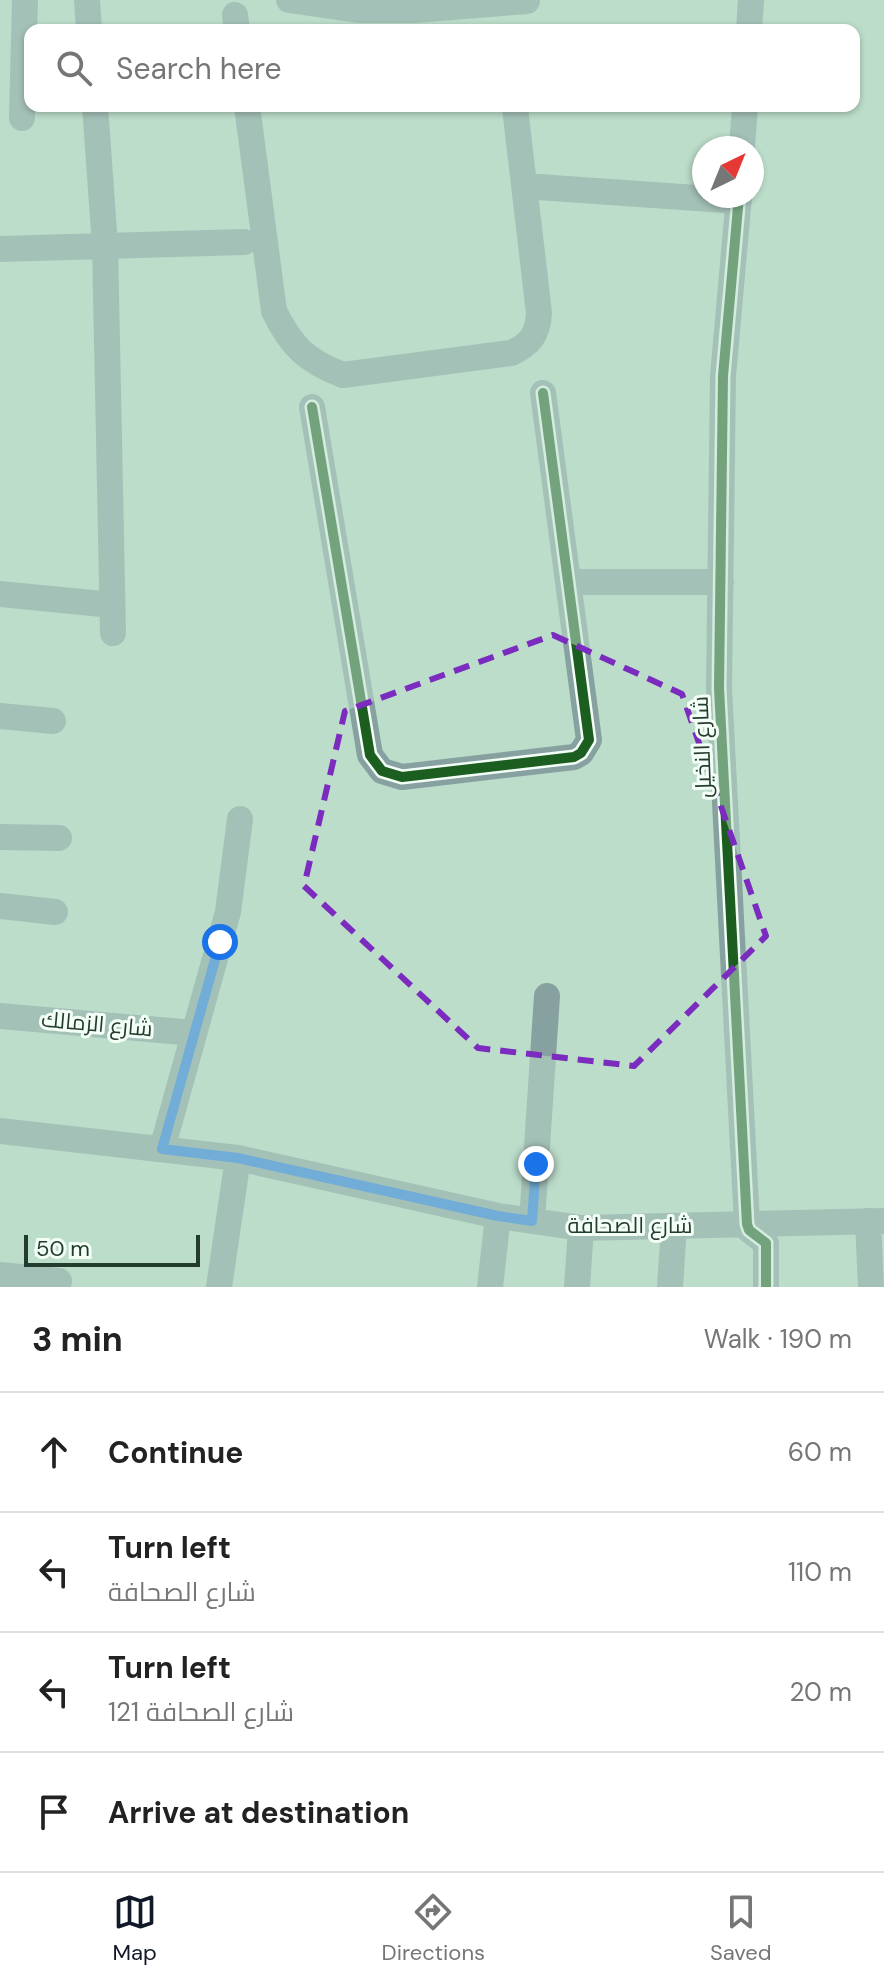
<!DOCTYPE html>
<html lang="en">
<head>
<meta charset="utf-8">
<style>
	body { margin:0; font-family:"DM Sans",Cairo,sans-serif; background:#f2f2f2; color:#222 }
	.compass { position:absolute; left:692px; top:136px; width:72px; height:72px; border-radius:50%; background:#fff; box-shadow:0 2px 6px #0004; rotate:43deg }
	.scale { position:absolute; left:24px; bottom:20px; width:176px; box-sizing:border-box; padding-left:8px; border:4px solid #243c2e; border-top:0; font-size:22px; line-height:28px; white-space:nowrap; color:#243c2e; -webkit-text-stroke:6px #f3fef7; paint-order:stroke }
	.stop { position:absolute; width:24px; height:24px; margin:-18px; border:6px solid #1a73e8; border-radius:50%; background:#fff }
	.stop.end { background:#1a73e8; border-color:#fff; box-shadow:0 2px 8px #0008 }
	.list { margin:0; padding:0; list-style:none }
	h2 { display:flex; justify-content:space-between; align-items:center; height:104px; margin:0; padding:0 32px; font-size:34px }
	h2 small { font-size:26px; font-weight:400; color:#767676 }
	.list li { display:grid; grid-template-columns:52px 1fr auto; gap:24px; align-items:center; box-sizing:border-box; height:120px; padding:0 32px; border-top:2px solid #e0e0e0 }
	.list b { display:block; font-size:30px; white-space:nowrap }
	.list p { margin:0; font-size:26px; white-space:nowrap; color:#767676 }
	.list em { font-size:26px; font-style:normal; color:#767676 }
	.icon { flex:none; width:44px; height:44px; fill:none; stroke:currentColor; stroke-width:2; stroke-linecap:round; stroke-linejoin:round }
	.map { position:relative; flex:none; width:884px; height:1287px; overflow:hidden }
	.search { position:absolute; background:#fff; box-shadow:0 2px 6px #0004; left:24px; right:24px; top:24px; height:88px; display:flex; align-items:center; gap:20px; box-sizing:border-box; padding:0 28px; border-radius:16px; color:#767676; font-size:30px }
	.sheet { height:584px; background:#fff }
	nav { display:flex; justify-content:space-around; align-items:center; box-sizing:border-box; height:112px; border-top:2px solid #e0e0e0; background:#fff; font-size:22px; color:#767676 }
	nav a { display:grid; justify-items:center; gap:4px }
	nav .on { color:#111827 }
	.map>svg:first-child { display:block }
</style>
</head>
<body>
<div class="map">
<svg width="884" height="1287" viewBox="0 0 884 1287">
	<rect width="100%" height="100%" fill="#bcddca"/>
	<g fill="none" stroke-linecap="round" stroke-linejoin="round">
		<!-- minor -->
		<path stroke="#87a1a1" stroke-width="26" d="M87,0L89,30
			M289,0L358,10H414L527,1
			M235,15L237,30
			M749,30L751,0
			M95,106L105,245L113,633
			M247,106L274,311C291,346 306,361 343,375L511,353C530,345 538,334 539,313L515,108
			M22,118L25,0
			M742,148L745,106
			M524,186L739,201
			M739,196L723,376L719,688L747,1224L749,1230L766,1243V1287
			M0,249L244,242
			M312,407L370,755L382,771L402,777L574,757L581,753L589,740L543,393
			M569,582H721
			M0,594L112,605
			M0,716L53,721
			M0,837L59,838
			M0,906L55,912
			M0,1016L194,1033
			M0,1131L238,1158L498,1216L581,1228L884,1221
			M162,1149L228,912L240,819
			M532,1221L547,996
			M868,1221L871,1287
			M0,1275L59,1281
			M219,1287L238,1158
			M490,1287L498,1216
			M577,1287L581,1228
			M670,1287L674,1226"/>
		<defs>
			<path id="cycleway" d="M739,196L723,376L719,688L747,1224L749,1230L766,1243V1287
				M312,407L370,755L382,771L402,777L574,757L581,753L589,740L543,393"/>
		</defs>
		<!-- cycleway casing -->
		<use href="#cycleway" stroke="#f3fef7" stroke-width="15"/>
		<!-- cycleway -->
		<use href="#cycleway" stroke="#1b5e20" stroke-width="10"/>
	</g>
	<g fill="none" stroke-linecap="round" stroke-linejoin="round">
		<!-- route -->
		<path stroke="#1a73e8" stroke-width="10" d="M220,942L162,1149L238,1158L498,1216L532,1221L536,1164"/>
	</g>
	<!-- marked area -->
	<path d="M0 0H884V1287H0ZM553,635L682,694L766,936L634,1066L478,1048L304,886L345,711Z" fill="#bcddca" fill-opacity=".55" fill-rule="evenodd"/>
	<path fill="none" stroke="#7b2cbf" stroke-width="6" stroke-dasharray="16 10" stroke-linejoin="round" d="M553,635L682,694L766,936L634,1066L478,1048L304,886L345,711Z"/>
	<g text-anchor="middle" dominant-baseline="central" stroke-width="6" stroke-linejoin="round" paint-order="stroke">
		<!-- street labels -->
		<g font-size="22" fill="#243c2e" stroke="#f3fef7">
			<text transform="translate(702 747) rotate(-92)">شارع النخيل</text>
			<text transform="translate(97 1024) rotate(5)">شارع الزمالك</text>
			<text x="630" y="1225">شارع الصحافة</text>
		</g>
	</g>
</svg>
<svg class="compass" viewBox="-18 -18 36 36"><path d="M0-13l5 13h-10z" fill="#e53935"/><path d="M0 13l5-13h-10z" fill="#767676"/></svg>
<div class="scale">50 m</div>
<div class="stop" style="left:220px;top:942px"></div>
<div class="stop end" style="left:536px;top:1164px"></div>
<div class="search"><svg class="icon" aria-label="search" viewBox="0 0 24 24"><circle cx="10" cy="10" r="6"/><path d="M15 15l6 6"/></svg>Search here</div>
</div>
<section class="sheet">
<h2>3 min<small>Walk · 190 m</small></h2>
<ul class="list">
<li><svg class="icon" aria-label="ahead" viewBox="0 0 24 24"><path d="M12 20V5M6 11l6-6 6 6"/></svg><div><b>Continue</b></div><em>60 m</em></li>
<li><svg class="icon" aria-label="left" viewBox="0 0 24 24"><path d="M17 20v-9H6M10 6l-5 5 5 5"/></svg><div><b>Turn left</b><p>شارع الصحافة</p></div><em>110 m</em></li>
<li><svg class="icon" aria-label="left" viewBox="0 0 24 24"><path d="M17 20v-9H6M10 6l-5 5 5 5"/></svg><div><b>Turn left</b><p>شارع الصحافة 121</p></div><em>20 m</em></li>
<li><svg class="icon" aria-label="arrive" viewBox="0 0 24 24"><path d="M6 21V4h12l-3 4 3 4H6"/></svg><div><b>Arrive at destination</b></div></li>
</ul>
</section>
<nav>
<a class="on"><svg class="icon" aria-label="map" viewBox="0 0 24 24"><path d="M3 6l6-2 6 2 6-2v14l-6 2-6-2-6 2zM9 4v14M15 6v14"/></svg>Map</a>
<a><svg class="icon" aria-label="directions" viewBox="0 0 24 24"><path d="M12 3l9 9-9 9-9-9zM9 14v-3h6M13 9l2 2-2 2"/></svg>Directions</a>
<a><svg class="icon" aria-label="saved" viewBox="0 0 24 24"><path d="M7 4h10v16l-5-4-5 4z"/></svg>Saved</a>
</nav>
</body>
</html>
